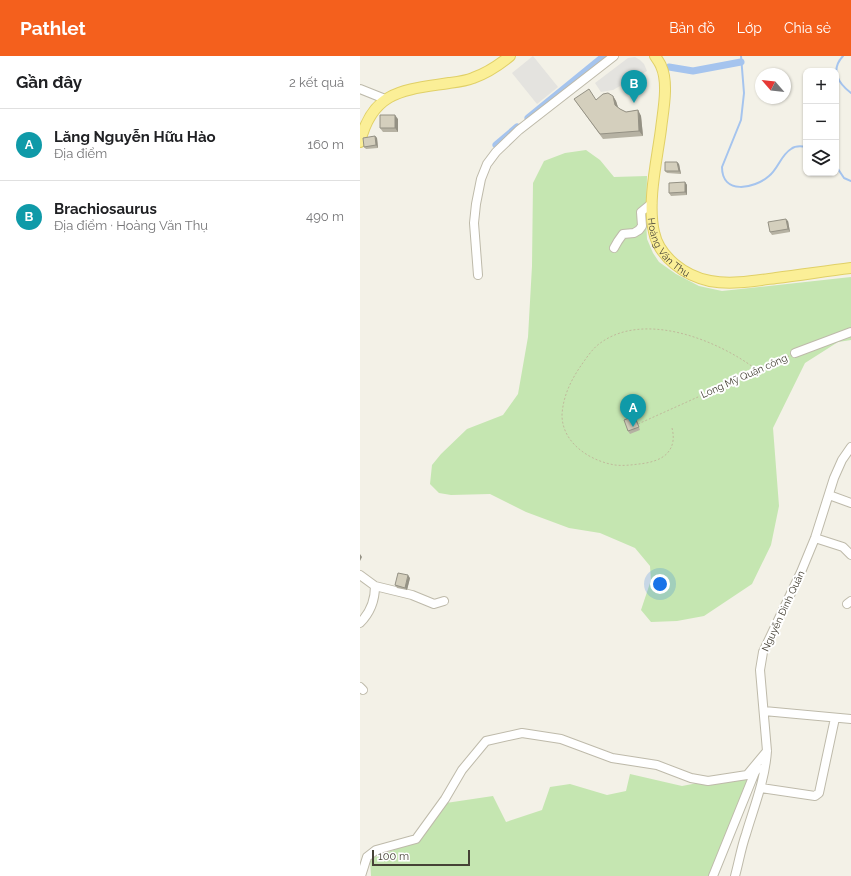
<!DOCTYPE html>
<html lang="vi">
<head>
<meta charset="utf-8">
<style>
	body { margin:0; font-family:Raleway,sans-serif; background:#f2f2f2; color:#202124 }
	.controls { position:absolute; right:12px; top:12px; display:grid; overflow:hidden; border-radius:8px; box-shadow:0 1px 3px #0004 }
	.controls button { width:36px; height:36px; display:grid; place-items:center; padding:0; border:0; border-bottom:1px solid #e0e0e0; background:#fff; color:#202124; font:20px sans-serif }
	.compass { position:absolute; left:395px; top:12px; width:36px; height:36px; border-radius:50%; background:#fff; box-shadow:0 1px 3px #0004; rotate:298deg }
	.scale { position:absolute; left:12px; bottom:10px; width:98px; box-sizing:border-box; padding-left:4px; border:2px solid #464236; border-top:0; font-size:11px; line-height:14px; white-space:nowrap; color:#464236; -webkit-text-stroke:3px #fff; paint-order:stroke }
	.you { position:absolute; left:300px; top:528px; width:14px; height:14px; margin:-10px; border:3px solid #fff; border-radius:50%; background:#1a73e8; box-shadow:0 0 0 6px #1a73e833 }
	.badge { display:grid; place-items:center; width:26px; height:26px; border-radius:50%; background:#f4601d; color:#fff; font-size:13px; font-weight:700 }
	.pin { position:absolute; translate:-50% -33px; filter:drop-shadow(0 1px 2px #0008) }
	.pin::after { content:''; position:absolute; top:21px; width:14px; height:12px; background:inherit; clip-path:polygon(0 0,100% 0,50% 100%) }
	.list { margin:0; padding:0; list-style:none }
	h2 { display:flex; justify-content:space-between; align-items:center; height:52px; margin:0; padding:0 16px; font-size:17px }
	h2 small { font-size:13px; font-weight:400; color:#757577 }
	.list li { display:grid; grid-template-columns:26px 1fr auto; gap:12px; align-items:center; box-sizing:border-box; height:72px; padding:0 16px; border-top:1px solid #e0e0e0 }
	.list b { display:block; font-size:15px; white-space:nowrap }
	.list p { margin:0; font-size:13px; white-space:nowrap; color:#757577 }
	.list em { font-size:13px; font-style:normal; color:#757577 }
	.icon { flex:none; width:22px; height:22px; fill:none; stroke:currentColor; stroke-width:2; stroke-linecap:round; stroke-linejoin:round }
	.map { position:relative; flex:none; width:491px; height:820px; overflow:hidden }
	header { display:flex; align-items:center; gap:24px; box-sizing:border-box; height:56px; padding:0 20px; background:#f4601d; color:#fff }
	header strong { font-size:19px }
	nav { display:flex; gap:22px; margin-inline-start:auto; font-size:14px }
	main { display:flex }
	aside { flex:1; background:#fff }
	.map>svg:first-child { display:block }
</style>
</head>
<body>
<header>
<strong>Pathlet</strong>
<nav><a>Bản đồ</a><a>Lớp</a><a>Chia sẻ</a></nav>
</header>
<main>
<aside>
<h2>Gần đây<small>2 kết quả</small></h2>
<ul class="list">
<li><span class="badge" style="background:#0f9aa8">A</span><div><b>Lăng Nguyễn Hữu Hào</b><p>Địa điểm</p></div><em>160 m</em></li>
<li><span class="badge" style="background:#0f9aa8">B</span><div><b>Brachiosaurus</b><p>Địa điểm · Hoàng Văn Thụ</p></div><em>490 m</em></li>
</ul>
</aside>
<div class="map">
<svg width="491" height="820" viewBox="0 0 491 820">
	<rect width="100%" height="100%" fill="#f3f1e7"/>
	<!-- green -->
	<path fill="#c5e6b1" d="M226,94L240,104L254,121L287,120L286,164L287,183L293,197L299,206L316,218L339,230L362,235L491,221V284L478,286L445,307L413,372L419,450L411,489L392,528L344,560L317,565L291,566L281,554L291,524L290,510L275,492L240,477L209,472L166,456L130,438L91,439L79,437L70,428L72,409L81,398L107,373L143,359L158,338L168,281L172,210L173,127L184,105L205,97Z
		M395,716L350,820H11L10,803L49,788L86,747L133,740L146,766L182,754L190,731L210,728L247,739L266,735L270,718L322,730Z"/>
	<!-- parking -->
	<path fill="#e4e3df" d="M173,0L198,31L177,48L152,17Z
		M275,1L280,4L284,8L287,15L253,34L241,36L235,27L268,2Z"/>
	<g fill="none" stroke-linecap="round" stroke-linejoin="round">
		<!-- stream -->
		<path stroke="#a5c4ee" stroke-width="2" d="M381,0L384,37L381,64L362,111C362,139 394,133 409,120C418,113 421,99 431,93C435,90 441,90 446,91
			M483,0C470,14 478,27 491,37
			M476,110L484,122L491,125"/>
		<!-- canal -->
		<path stroke="#a5c4ee" stroke-width="7" d="M309,11L333,15L381,6
			M168,62L244,0
			M136,89L157,71"/>
		<defs>
			<path id="minor" d="M0,33L25,43
				M254,192L258,185L263,178L274,177L279,174L282,170L281,156L292,147
				M118,219L114,167L116,148L121,123L127,108L136,96L159,74L254,0
				M435,297L491,276
				M469,439L491,447
				M455,482L483,491L491,499
				M0,519L15,530L52,539L74,548L84,545
				M487,548L491,545
				M0,567C10,557 15,544 15,530
				M0,631L3,634
				M404,655L491,663
				M401,732L455,740L459,737L475,662
				M1,820L7,801L16,794L56,783L85,743L102,714L126,685L162,677L201,683L252,702L297,709L331,722L348,725L387,719L407,695
				M353,820L395,716L398,712
				M375,820C379,806 381,792 386,778C394,751 405,724 407,695L400,614L403,596L441,516L455,482L474,422L482,404L491,391"/>
			<g id="major">
				<path id="s1" d="M295,0C297,3 300,7 301,10C309,27 303,55 301,73C297,104 287,146 294,176C299,201 325,220 350,225C371,229 394,225 416,222C441,219 466,215 491,212"/>
				<path d="M0,86C13,34 44,34 89,27C97,26 106,25 113,22C127,17 139,9 150,0"/>
			</g>
		</defs>
		<!-- minor casing -->
		<use href="#minor" stroke="#bebaaa" stroke-width="10"/>
		<!-- major casing -->
		<use href="#major" stroke="#e0d067" stroke-width="12"/>
		<!-- path -->
		<path stroke="#c0b99b" stroke-width="1" stroke-dasharray="2 2" stroke-linecap="butt" d="M278,368L429,300
			M312,372C314,380 314,388 309,395C303,404 289,407 279,408C271,409 263,410 255,409C230,405 202,387 202,359C203,341 210,326 220,311C225,304 232,293 239,288C283,254 358,284 397,314"/>
		<!-- minor -->
		<use href="#minor" stroke="#fff" stroke-width="8"/>
		<!-- major -->
		<use href="#major" stroke="#fbef97" stroke-width="10"/>
	</g>
	<!-- wall -->
	<path fill="#b6b2a3" d="M253,40L256,45L258,52L266,56L278,54L281,60L283,80L243,83L214,43L236,44Z
		M38,63V76H23L20,72Z
		M15,80L17,82L18,92L6,93L4,91Z
		M317,106L319,108L321,118L307,117L305,115Z
		M325,126L327,129V139L311,140L309,137Z
		M428,165L430,176L412,179L410,176Z
		M276,362L280,374L270,378L268,375Z
		M50,522L47,534L37,532L35,529Z"/>
	<!-- shaded-wall -->
	<path fill="#949184" d="M253,40L256,45L259,54L255,49Z
		M278,54L281,60L283,80L279,75Z
		M35,59L38,63V76L35,72Z
		M15,80L17,82L18,92L16,89Z
		M317,106L319,108L321,118L319,115Z
		M325,126L327,129V139L325,136Z
		M426,163L428,165L430,176L428,173Z
		M274,360L276,362L280,374L279,371Z
		M0,498L2,501L0,505Z
		M48,519L50,522L47,534L45,532Z"/>
	<!-- building -->
	<path fill="#d4cfbd" stroke="#949184" d="M229,33L236,44L243,38L248,37L253,40L255,49L260,53L266,56L278,54L279,75L240,78L214,43Z
		M20,59H35V72H20Z
		M15,80L16,89L4,91L3,82Z
		M305,106H317L319,115H305Z
		M325,126V136L309,137V127Z
		M426,163L428,173L410,176L408,166Z
		M274,360L279,371L268,375L264,364Z
		M38,517L48,519L45,532L35,529Z"/>
	<g text-anchor="middle" dominant-baseline="central" stroke-width="4" stroke-linejoin="round" paint-order="stroke">
		<!-- street labels -->
		<g font-size="10" fill="#464236" stroke="#fff">
			<text stroke="none"><textPath href="#s1" startOffset="200">Hoàng Văn Thụ</textPath></text>
			<text transform="translate(384 320) rotate(-24)">Long Mỹ Quận công</text>
			<text transform="translate(423 555) rotate(-65)">Nguyễn Đình Quân</text>
		</g>
	</g>
</svg>
<div class="controls">
<button>+</button>
<button>−</button>
<button><svg class="icon" aria-label="layers" viewBox="0 0 24 24"><path d="M12 4l9 5-9 5-9-5zM3 14l9 5 9-5"/></svg></button>
</div>
<svg class="compass" viewBox="-18 -18 36 36"><path d="M0-13l5 13h-10z" fill="#e53935"/><path d="M0 13l5-13h-10z" fill="#757577"/></svg>
<div class="scale">100 m</div>
<div class="you"></div>
<div class="pin badge" style="left:273px;top:371px;background:#0f9aa8">A</div>
<div class="pin badge" style="left:274px;top:47px;background:#0f9aa8">B</div>
</div>
</main>
</body>
</html>
